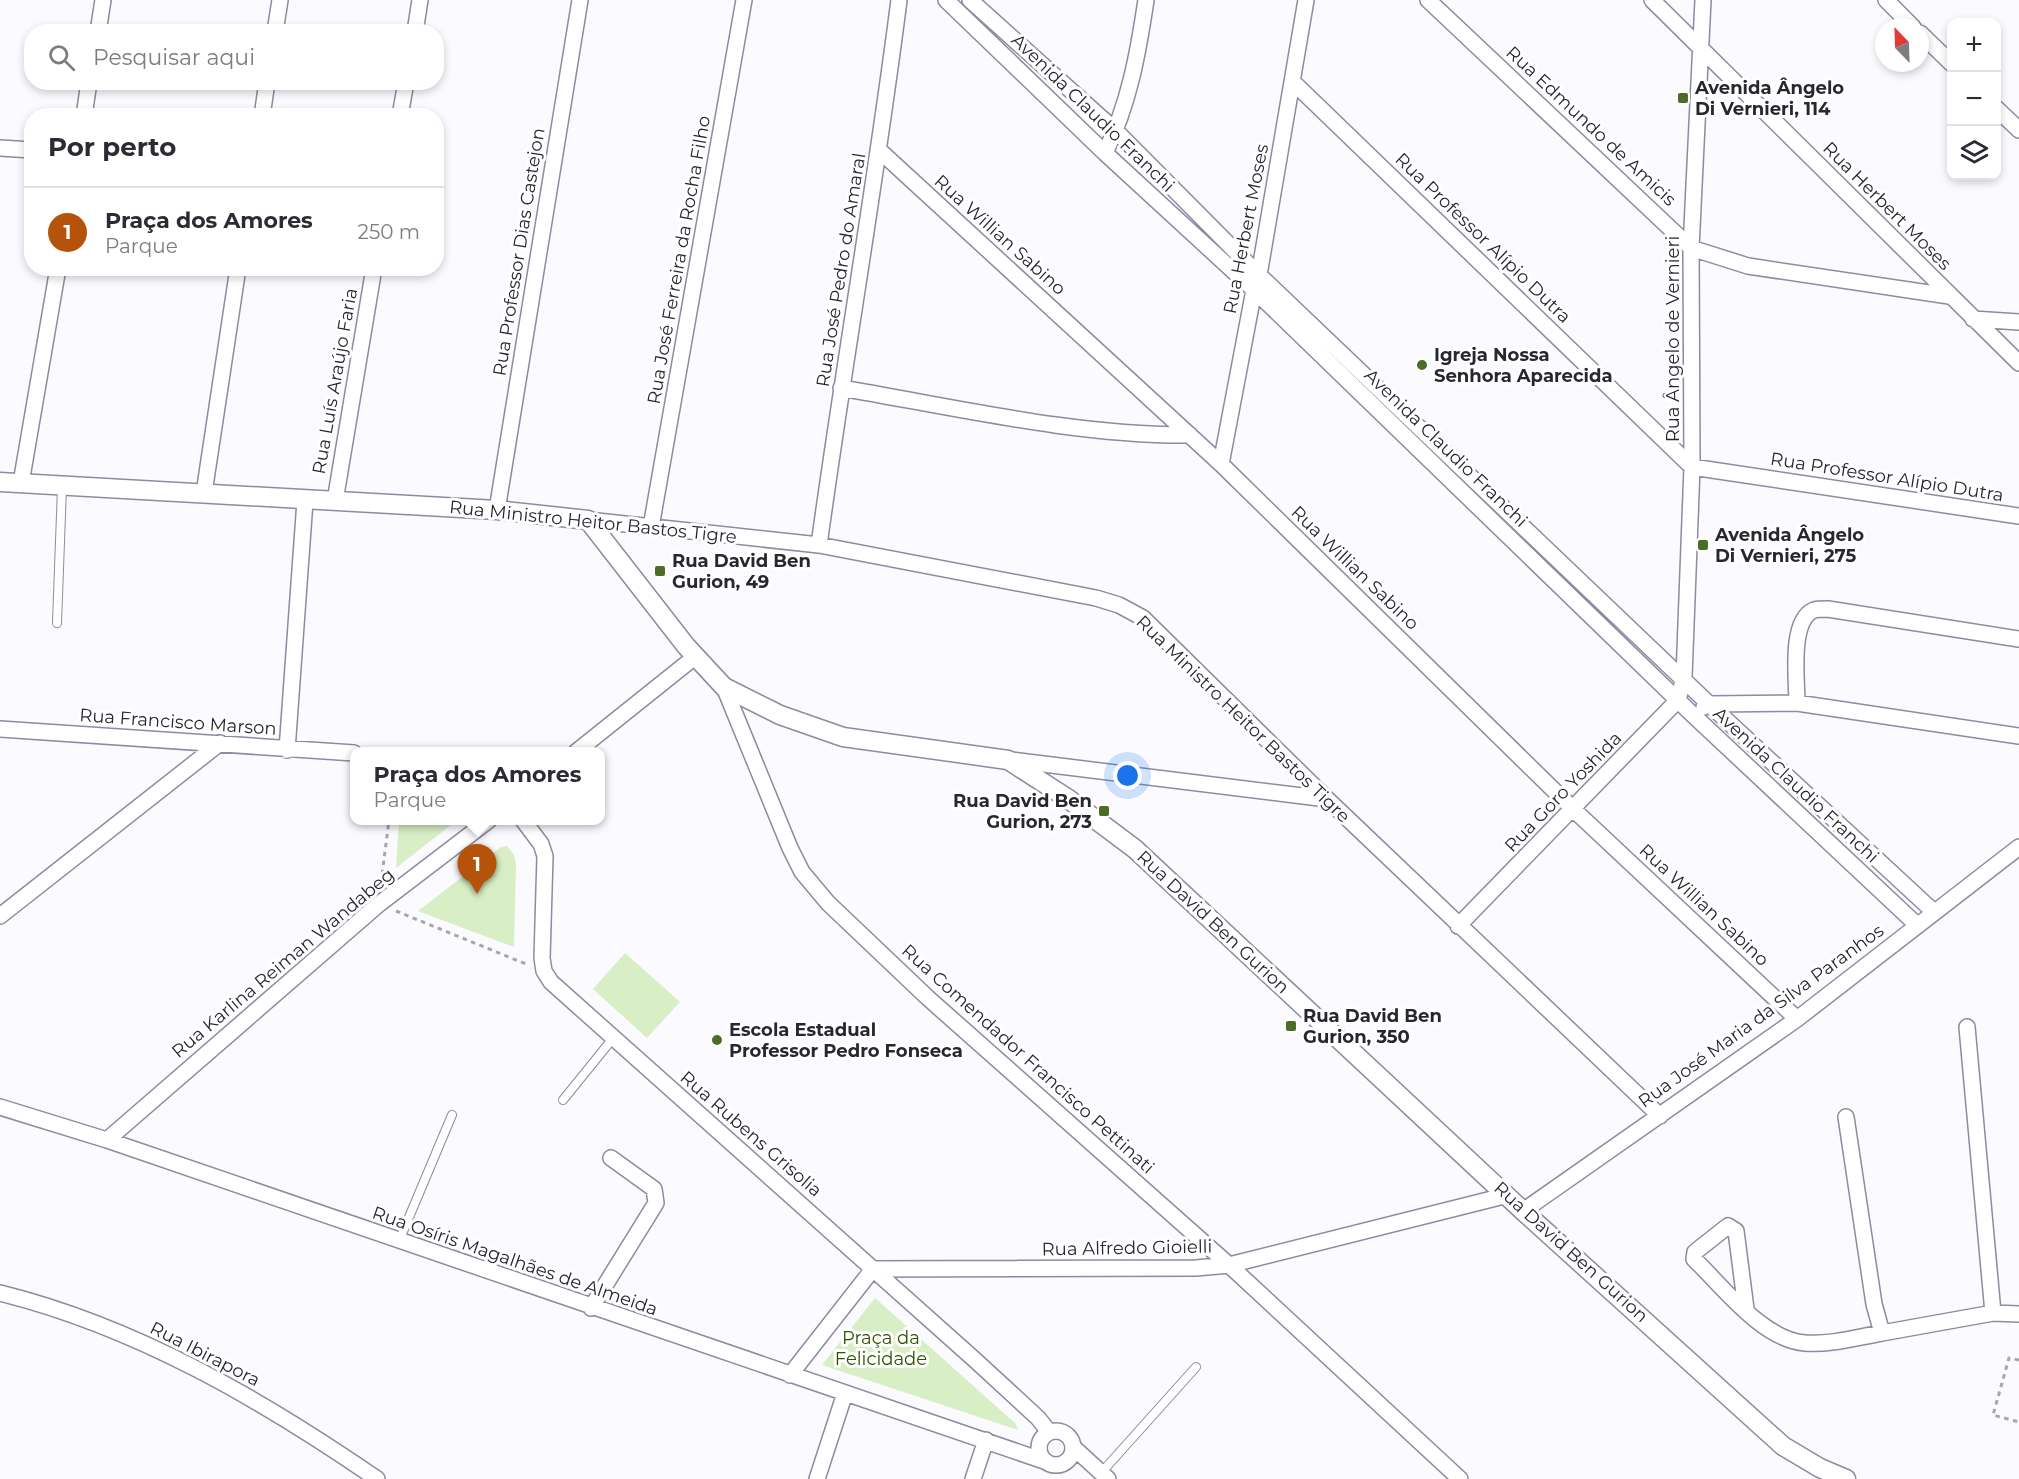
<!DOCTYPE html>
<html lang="pt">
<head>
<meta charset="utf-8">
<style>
	body { margin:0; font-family:Montserrat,sans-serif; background:#f7f7f7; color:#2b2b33 }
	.controls { position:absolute; right:18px; top:18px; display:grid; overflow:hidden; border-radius:12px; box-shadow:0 3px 9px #0003 }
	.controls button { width:54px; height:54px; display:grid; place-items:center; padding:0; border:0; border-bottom:2px solid #e1e1e2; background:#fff; color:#2b2b33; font:30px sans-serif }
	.compass { position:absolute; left:1875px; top:18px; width:54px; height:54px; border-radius:50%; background:#fff; box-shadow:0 3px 9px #0003; rotate:337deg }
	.you { position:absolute; left:1128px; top:776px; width:21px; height:21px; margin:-15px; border:4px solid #fff; border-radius:50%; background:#1a73e8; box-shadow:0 0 0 9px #1a73e833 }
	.badge { display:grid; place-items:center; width:39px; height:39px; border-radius:50%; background:#b45309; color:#fff; font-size:20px; font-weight:700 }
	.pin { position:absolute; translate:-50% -50px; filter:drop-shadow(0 2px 3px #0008) }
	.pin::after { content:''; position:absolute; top:32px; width:21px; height:18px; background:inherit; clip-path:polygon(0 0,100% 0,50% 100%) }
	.popup { position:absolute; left:350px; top:747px; width:255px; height:78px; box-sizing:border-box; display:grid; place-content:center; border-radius:12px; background:#fff; filter:drop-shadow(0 2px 4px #0005); font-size:20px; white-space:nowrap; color:#7c7c81 }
	.popup b { font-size:22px; color:#2b2b33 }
	.popup::after { content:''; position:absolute; left:50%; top:100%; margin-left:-12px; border:12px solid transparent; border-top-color:#fff }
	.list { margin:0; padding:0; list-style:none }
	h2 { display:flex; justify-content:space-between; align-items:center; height:78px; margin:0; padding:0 24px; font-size:26px }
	h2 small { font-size:20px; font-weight:400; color:#7c7c81 }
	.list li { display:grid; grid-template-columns:39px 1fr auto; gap:18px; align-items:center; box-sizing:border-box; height:90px; padding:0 24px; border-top:2px solid #e1e1e2 }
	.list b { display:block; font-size:22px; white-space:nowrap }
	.list p { margin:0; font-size:20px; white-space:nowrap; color:#7c7c81 }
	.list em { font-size:20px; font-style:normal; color:#7c7c81 }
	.icon { flex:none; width:33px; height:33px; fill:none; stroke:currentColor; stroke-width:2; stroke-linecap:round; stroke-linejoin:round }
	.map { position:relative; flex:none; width:2019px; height:1479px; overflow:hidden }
	.search { position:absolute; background:#fff; box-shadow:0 3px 9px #0003; left:24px; top:24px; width:420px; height:66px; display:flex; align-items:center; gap:15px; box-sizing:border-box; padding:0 21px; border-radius:24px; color:#7c7c81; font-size:22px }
	.panel { position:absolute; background:#fff; box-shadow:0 3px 9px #0003; left:24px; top:108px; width:420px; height:168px; border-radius:24px }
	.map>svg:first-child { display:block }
</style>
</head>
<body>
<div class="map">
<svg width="2019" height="1479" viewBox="0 0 2019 1479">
	<rect width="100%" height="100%" fill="#fafaff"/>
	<!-- green -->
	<path fill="#d8eec5" d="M399,821V820L456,821L396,868Z
		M507,846L514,855L516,864L514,947L418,911L501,847Z
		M625,953L680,1002L647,1038L593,989Z
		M875,1298L1016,1424L1018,1430L822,1365Z"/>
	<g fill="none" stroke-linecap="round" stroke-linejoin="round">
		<defs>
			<path id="service" d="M57,623L62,487
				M563,1100L614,1037
				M399,1241L452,1115
				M1101,1473L1196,1367"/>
			<path id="minor" d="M946,0L1105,153L1254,290L1693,715L1917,925
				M970,0L1116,131L1259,275L1709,704L1934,912
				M1428,0L1691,248L1748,266L1949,296
				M1652,0L2019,363
				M1886,0L1913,27
				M98,32L103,0
				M275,32L280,0
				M415,32L420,0
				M1920,33L1952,64
				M1293,82L1692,467L2019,516
				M1996,108L2019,130
				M84,116L89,82
				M262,116L267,82
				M400,116L406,82
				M0,148L32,150
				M880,151L1221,464L1574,810L1797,1019
				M1105,153C1129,104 1138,54 1146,0
				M1973,319L2019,322
				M841,388C954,407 1077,436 1190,435
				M1221,464L1254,290L1259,275L1306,0
				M21,483L58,268
				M204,493L238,268
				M335,501L374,268
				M497,510L580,0
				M588,520L819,545L1096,598L1119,605L1143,618L1327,799L1660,1116
				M651,527L744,0
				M819,545C844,363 876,182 899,0
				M724,687L790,848L802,872L828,903L928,998L1229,1265L1460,1479
				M1797,703C1797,681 1789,620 1814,610C1817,609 1824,609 1828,609L2019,639
				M1704,707L1709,704L1797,703L2019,736
				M0,729L354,753
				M287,750L305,501
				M576,752L696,656
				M1011,760L1327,799
				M523,820L541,844L545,856L542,958L544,971L551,982L975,1360L1038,1418L1049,1432
				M0,916L220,743
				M1458,926L1678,700L1684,677L1692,467L1691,248L1703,0
				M1967,1027L1993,1313
				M0,1107L107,1140L1044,1461
				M1846,1117L1874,1304L1882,1333L1993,1313L2019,1314
				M107,1140L379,904L489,820
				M1523,1211L1797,1019L2019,847
				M0,1293C137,1327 262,1400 377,1479
				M591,1308L656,1203L654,1189L611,1158
				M1746,1309L1736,1231L1728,1226L1695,1252L1694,1259C1723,1287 1763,1340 1805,1343C1831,1345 1858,1337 1882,1333
				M790,1375L873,1269L1196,1268L1229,1265L1508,1195
				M1039 1448a17 17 0 1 1 34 0a17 17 0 1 1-34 0Z
				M1073,1447L1108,1479
				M817,1479L845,1393
				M973,1479L986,1440"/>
			<path id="tertiary" d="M0,482L497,510L588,520L686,646L724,687L780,715L843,737L1008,760L1067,798L1135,849L1523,1211L1783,1446L1820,1468L1846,1479"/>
		</defs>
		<!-- service casing -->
		<use href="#service" stroke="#8a8ca1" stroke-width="10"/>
		<!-- minor casing -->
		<use href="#minor" stroke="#8a8ca1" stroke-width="18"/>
		<!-- tertiary casing -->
		<use href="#tertiary" stroke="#8a8ca1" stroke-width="21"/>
		<!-- path -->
		<path stroke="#a6a6ad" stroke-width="3" stroke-dasharray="4.5 4.5" stroke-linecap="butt" d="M381,883L389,820
			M396,911L526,964
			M2019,1360L2009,1358L1993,1415L2019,1422"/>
		<!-- service -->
		<use href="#service" stroke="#fff" stroke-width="8"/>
		<!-- minor -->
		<use href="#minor" stroke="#fff" stroke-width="15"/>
		<!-- tertiary -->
		<use href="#tertiary" stroke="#fff" stroke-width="18"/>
	</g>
	<!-- markers -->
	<g fill="#4c6d25" stroke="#fff" stroke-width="2">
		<rect x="1677" y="92" width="12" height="12" rx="3"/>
		<circle cx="1422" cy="365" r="6"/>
		<rect x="1697" y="539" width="12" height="12" rx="3"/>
		<rect x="654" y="565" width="12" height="12" rx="3"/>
		<rect x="1098" y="805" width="12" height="12" rx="3"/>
		<rect x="1285" y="1020" width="12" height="12" rx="3"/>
		<circle cx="717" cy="1040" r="6"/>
	</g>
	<g text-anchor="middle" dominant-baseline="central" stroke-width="6" stroke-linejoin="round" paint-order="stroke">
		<!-- poi labels -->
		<g font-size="18" font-weight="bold" fill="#26272f" stroke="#fff" text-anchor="start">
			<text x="1695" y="88">Avenida Ângelo<tspan x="1695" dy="21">Di Vernieri, 114</tspan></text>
			<text x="1434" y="355">Igreja Nossa<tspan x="1434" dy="21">Senhora Aparecida</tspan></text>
			<text x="1715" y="535">Avenida Ângelo<tspan x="1715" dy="21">Di Vernieri, 275</tspan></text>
			<text x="672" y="561">Rua David Ben<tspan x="672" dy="21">Gurion, 49</tspan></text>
			<text x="1092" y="801" text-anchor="end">Rua David Ben<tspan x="1092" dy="21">Gurion, 273</tspan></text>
			<text x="1303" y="1016">Rua David Ben<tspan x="1303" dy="21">Gurion, 350</tspan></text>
			<text x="729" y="1030">Escola Estadual<tspan x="729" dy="21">Professor Pedro Fonseca</tspan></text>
		</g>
		<!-- street labels -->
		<g font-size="18" fill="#26272f" stroke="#fff">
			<text transform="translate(1093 113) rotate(44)">Avenida Claudio Franchi</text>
			<text transform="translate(1591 126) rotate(43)">Rua Edmundo de Amicis</text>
			<text transform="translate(1887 206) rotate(45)">Rua Herbert Moses</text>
			<text transform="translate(1246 229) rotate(-79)">Rua Herbert Moses</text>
			<text transform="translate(1000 235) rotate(42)">Rua Willian Sabino</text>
			<text transform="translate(1483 238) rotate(44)">Rua Professor Alípio Dutra</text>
			<text transform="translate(519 252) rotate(-81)">Rua Professor Dias Castejon</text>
			<text transform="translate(679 260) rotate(-80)">Rua José Ferreira da Rocha Filho</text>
			<text transform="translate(841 270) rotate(-81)">Rua José Pedro do Amaral</text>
			<text transform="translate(1673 339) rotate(-90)">Rua Ângelo de Vernieri</text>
			<text transform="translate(335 381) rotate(-80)">Rua Luís Araújo Faria</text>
			<text transform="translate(1446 448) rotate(44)">Avenida Claudio Franchi</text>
			<text transform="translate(1887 477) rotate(9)">Rua Professor Alípio Dutra</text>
			<text transform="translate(593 522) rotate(6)">Rua Ministro Heitor Bastos Tigre</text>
			<text transform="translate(1355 568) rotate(44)">Rua Willian Sabino</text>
			<text transform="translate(1243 719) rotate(44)">Rua Ministro Heitor Bastos Tigre</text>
			<text transform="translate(178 722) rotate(4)">Rua Francisco Marson</text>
			<text transform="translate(1796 785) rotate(43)">Avenida Claudio Franchi</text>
			<text transform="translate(1563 792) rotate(-46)">Rua Goro Yoshida</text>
			<text transform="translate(1704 905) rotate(43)">Rua Willian Sabino</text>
			<text transform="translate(1213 922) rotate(43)">Rua David Ben Gurion</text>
			<text transform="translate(283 963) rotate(-40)">Rua Karlina Reiman Wandabeg</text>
			<text transform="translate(1761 1016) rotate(-36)">Rua José Maria da Silva Paranhos</text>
			<text transform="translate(1028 1059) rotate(42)">Rua Comendador Francisco Pettinati</text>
			<text transform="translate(751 1134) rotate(41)">Rua Rubens Grisolia</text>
			<text transform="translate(1127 1248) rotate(-1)">Rua Alfredo Gioielli</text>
			<text transform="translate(1571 1252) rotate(42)">Rua David Ben Gurion</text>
			<text transform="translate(515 1261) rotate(19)">Rua Osíris Magalhães de Almeida</text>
			<text transform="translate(205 1354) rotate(27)">Rua Ibirapora</text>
		</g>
		<!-- park labels -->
		<g font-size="18" fill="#315101" stroke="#fff">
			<text x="881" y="1338">Praça da<tspan x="881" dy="21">Felicidade</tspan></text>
		</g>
	</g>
</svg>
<div class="controls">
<button>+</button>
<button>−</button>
<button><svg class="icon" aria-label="layers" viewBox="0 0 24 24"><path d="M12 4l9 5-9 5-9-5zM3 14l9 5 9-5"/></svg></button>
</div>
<svg class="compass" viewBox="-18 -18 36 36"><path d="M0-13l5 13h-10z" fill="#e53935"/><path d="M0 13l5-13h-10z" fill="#7c7c81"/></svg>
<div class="you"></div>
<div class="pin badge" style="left:477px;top:894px">1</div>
<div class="popup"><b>Praça dos Amores</b>Parque</div>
<div class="search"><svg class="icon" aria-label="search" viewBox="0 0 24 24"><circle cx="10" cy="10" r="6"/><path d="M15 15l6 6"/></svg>Pesquisar aqui</div>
<section class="panel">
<h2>Por perto<small></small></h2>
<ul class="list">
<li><span class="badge">1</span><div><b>Praça dos Amores</b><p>Parque</p></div><em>250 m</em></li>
</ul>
</section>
</div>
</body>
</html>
